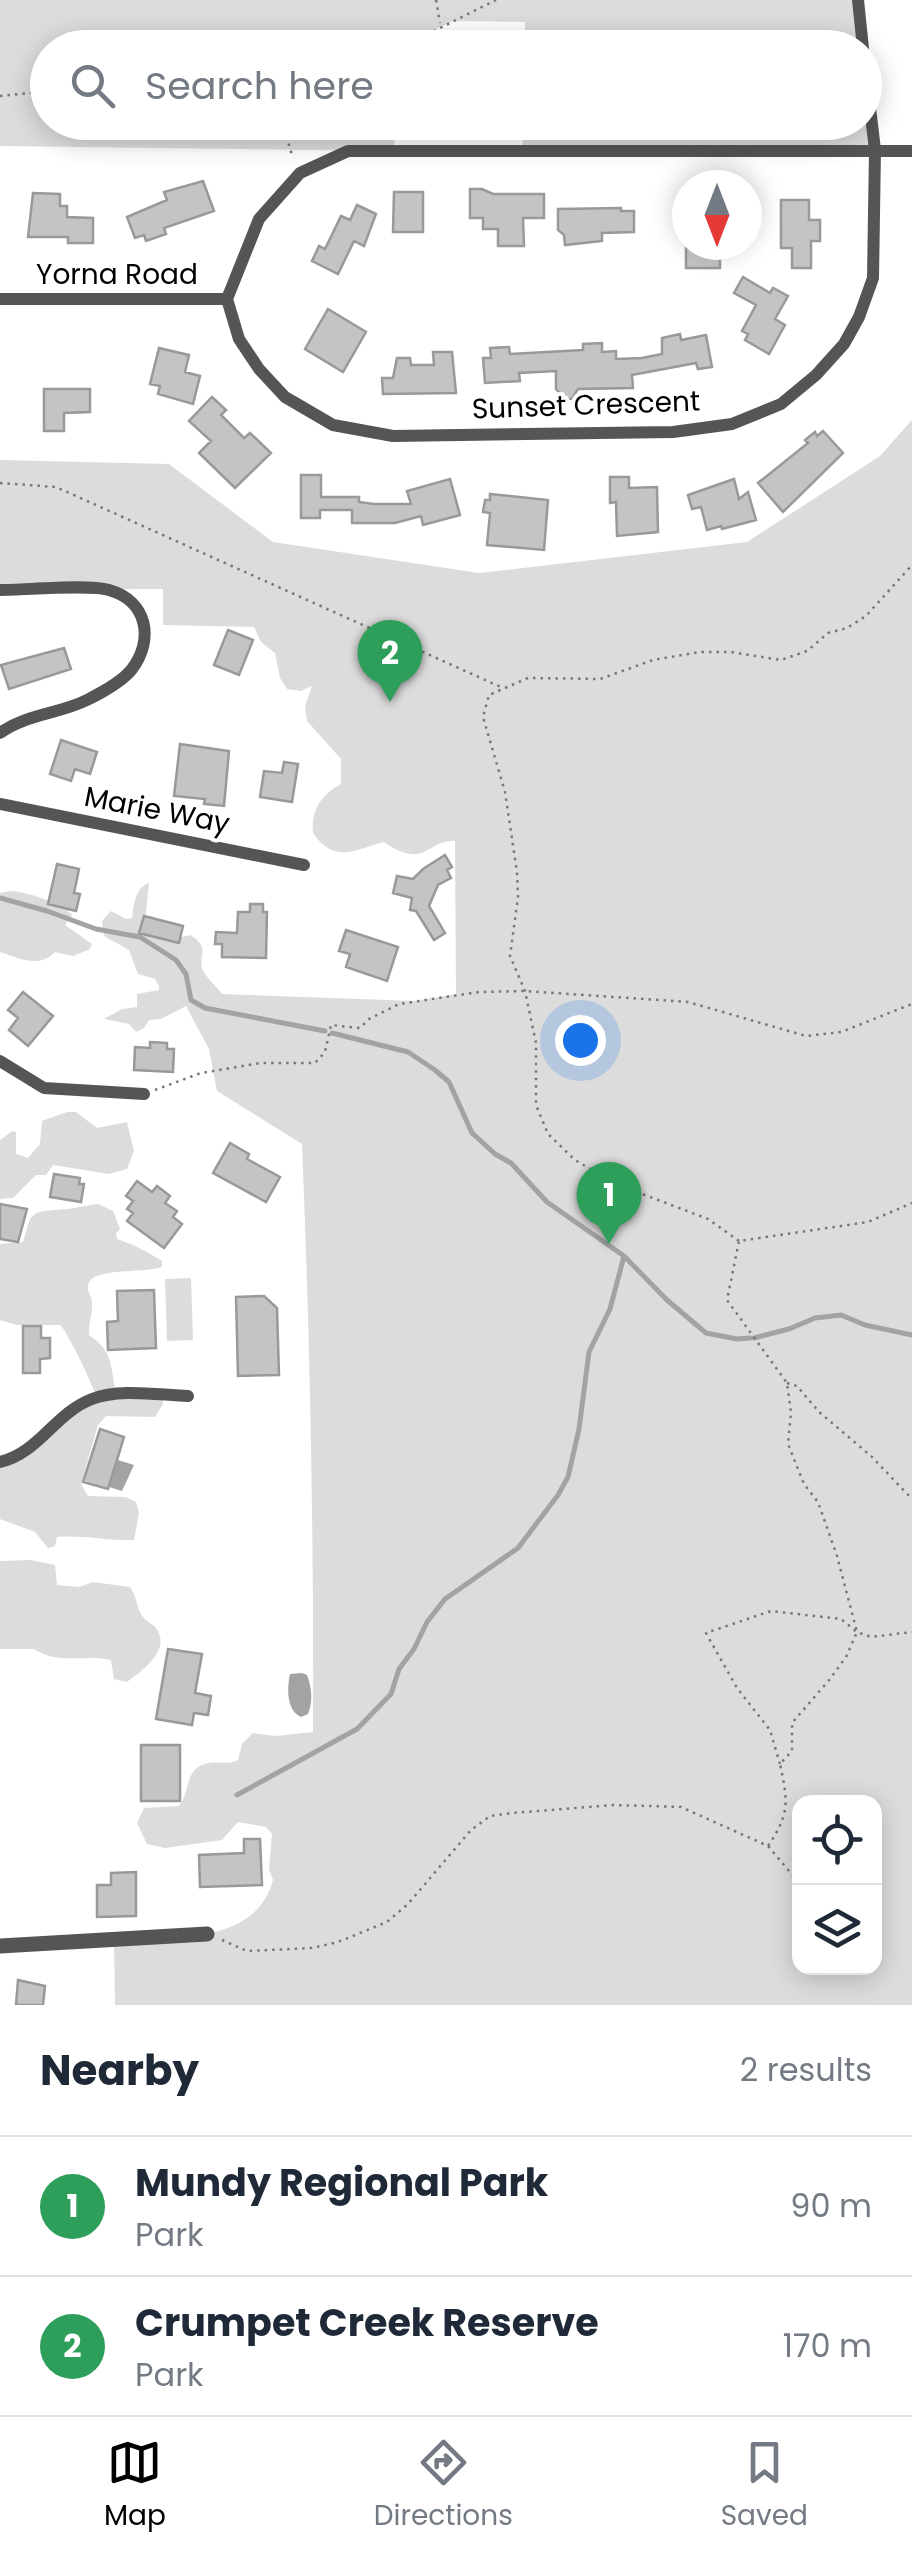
<!DOCTYPE html>
<html lang="en">
<head>
<meta charset="utf-8">
<style>
	body { margin:0; font-family:Poppins,sans-serif; background:#f6f6f7; color:#1f2937 }
	.controls { position:absolute; right:30px; bottom:30px; display:grid; overflow:hidden; border-radius:20px; box-shadow:0 5px 25px #0003 }
	.controls button { width:90px; height:90px; display:grid; place-items:center; padding:0; border:0; border-bottom:2px solid #e0e1e3; background:#fff; color:#1f2937; font:50px sans-serif }
	.compass { position:absolute; left:672px; top:170px; width:90px; height:90px; border-radius:50%; background:#fff; box-shadow:0 5px 25px #0003; rotate:180deg }
	.you { position:absolute; left:580px; top:1040px; width:35px; height:35px; margin:-25px; border:8px solid #fff; border-radius:50%; background:#1a73e8; box-shadow:0 0 0 15px #1a73e833 }
	.badge { display:grid; place-items:center; width:65px; height:65px; border-radius:50%; background:#000; color:#fff; font-size:32px; font-weight:700 }
	.pin { position:absolute; translate:-50% -82px; filter:drop-shadow(0 2px 5px #0008) }
	.pin::after { content:''; position:absolute; top:52px; width:35px; height:30px; background:inherit; clip-path:polygon(0 0,100% 0,50% 100%) }
	.list { margin:0; padding:0; list-style:none }
	h2 { display:flex; justify-content:space-between; align-items:center; height:130px; margin:0; padding:0 40px; font-size:42px }
	h2 small { font-size:32px; font-weight:400; color:#747a83 }
	.list li { display:grid; grid-template-columns:65px 1fr auto; gap:30px; align-items:center; box-sizing:border-box; height:140px; padding:0 40px; border-top:2px solid #e0e1e3 }
	.list b { display:block; font-size:38px; white-space:nowrap }
	.list p { margin:0; font-size:32px; white-space:nowrap; color:#747a83 }
	.list em { font-size:32px; font-style:normal; color:#747a83 }
	.icon { flex:none; width:55px; height:55px; fill:none; stroke:currentColor; stroke-width:2; stroke-linecap:round; stroke-linejoin:round }
	.map { position:relative; flex:none; width:912px; height:2005px; overflow:hidden }
	.search { position:absolute; background:#fff; box-shadow:0 5px 25px #0003; left:30px; right:30px; top:30px; height:110px; display:flex; align-items:center; gap:25px; box-sizing:border-box; padding:0 35px; border-radius:55px; color:#747a83; font-size:38px }
	.sheet { height:410px; background:#fff }
	nav { display:flex; justify-content:space-around; align-items:center; box-sizing:border-box; height:140px; border-top:2px solid #e0e1e3; background:#fff; font-size:28px; color:#747a83 }
	nav a { display:grid; justify-items:center; gap:5px }
	nav .on { color:#000 }
	.map>svg:first-child { display:block }
</style>
</head>
<body>
<div class="map">
<svg width="912" height="2005" viewBox="0 0 912 2005">
	<rect width="100%" height="100%" fill="#fff"/>
	<!-- green -->
	<path fill="#dcdcdc" fill-rule="evenodd" d="M0,0H858L863,47H525V22L453,21L400,47L48,48V122L395,123L394,151L0,146Z
		M865,57L875,150L522,151L523,123L864,122Z
		M912,420V2005H115L114,1939C169,1936 255,1947 273,1880L269,1869L272,1834L266,1827L238,1822L222,1840L165,1848L147,1844L137,1823L144,1808L179,1806C190,1793 185,1769 205,1764C217,1760 227,1766 238,1760L242,1744L253,1733L276,1736L313,1732C314,1536 310,1340 302,1144L217,1091L209,1049L186,1006L161,1019L149,1020L144,1028L136,1032L129,1024L104,1019L122,1009L137,1007V994L159,990V986L155,979L138,974L129,950L104,936L102,921L111,911L126,919L132,918C134,904 135,888 149,883L144,932L168,941L190,935C214,949 194,958 205,974C209,980 217,987 222,994L416,1001L456,994L455,841C427,839 425,871 384,842C356,849 335,865 313,833C311,810 321,795 341,784V759L307,721L305,706L312,686L301,691L287,689L280,678L275,653L261,642L254,627L163,625V589L0,590V460L169,464L273,542L479,573L747,542L880,456ZM800,1802H874V1968H800Z
		M11,891C26,892 63,903 72,915L65,925L92,944L90,949L73,956L55,952C39,969 19,958 0,952V893Z
		M67,1112H76L97,1128L127,1122L134,1151L127,1169L109,1174L53,1165L46,1175H36L13,1198L0,1199V1140L12,1131L16,1132V1154L28,1158L40,1144L42,1121Z
		M98,1204L113,1211L120,1229L116,1233L117,1239C133,1244 146,1251 162,1261V1267C144,1274 88,1266 88,1287C87,1292 92,1297 92,1302C93,1313 88,1324 89,1335C114,1352 110,1366 116,1393L96,1396C86,1370 75,1348 61,1325H17L0,1320V1244L23,1242C31,1217 27,1212 54,1210C68,1210 83,1206 98,1204Z
		M191,1278L193,1340L167,1341L165,1279Z
		M162,1397L163,1404L155,1417L106,1416L98,1425L81,1484L88,1496L126,1497L136,1502L139,1513L134,1540C107,1541 84,1535 57,1537L55,1546L48,1548L35,1532L0,1519V1464L95,1399Z
		M31,1560L55,1565L57,1585L79,1587L93,1582L130,1587C137,1596 136,1608 143,1617C147,1622 153,1624 156,1628C172,1650 142,1671 127,1682L114,1679L111,1660C86,1654 57,1665 34,1649H0V1561Z"/>
	<!-- water -->
	<path fill="#a3a3a3" d="M118,1460L134,1465L122,1491L109,1487Z
		M302,1673L307,1675C312,1688 313,1702 308,1714L301,1717C286,1710 287,1688 290,1674Z"/>
	<g fill="none" stroke-linecap="round" stroke-linejoin="round">
		<!-- stream -->
		<path stroke="#a3a3a3" stroke-width="5" d="M0,898L47,911L96,929L140,937L176,960L186,974L191,1000L205,1008L325,1031
			M332,1033L408,1052L435,1070L449,1082L472,1133L495,1154L511,1163L547,1202L624,1256L667,1300L706,1333L737,1339L750,1338
			M754,1338L789,1329L815,1318L841,1315L865,1325L912,1335
			M237,1795L357,1729L391,1694L399,1669L414,1649L427,1622L445,1599L518,1548L558,1495L568,1477L579,1429L589,1352L610,1309L624,1256"/>
	</g>
	<!-- building -->
	<path fill="#c4c4c4" stroke="#999" stroke-width="2.5" d="M203,181L214,211L164,228L166,234L146,241L144,235L135,238L127,217L167,200L164,192Z
		M470,189H482L493,194H544V218H523L524,246H498V229H483V218H470Z
		M394,192H423V232H393Z
		M33,193L60,194V206H67V217L93,218V243H68V237H28Z
		M781,200H809V220H820V241H811V268H792V248H781Z
		M357,205L376,214L364,246L354,241L338,274L312,261L319,246L325,249L341,216L350,220Z
		M621,208V211H634V232L602,233V241L565,245L564,235L558,230V209Z
		M686,245H720V268H686Z
		M743,277L770,293L773,288L788,296L775,319L785,325L769,354L745,340L748,334L742,331L756,305L734,293Z
		M328,309L366,332L343,372L305,349Z
		M680,334L681,340L706,335L712,367L698,369L696,363L632,375L633,388L578,389L572,399L564,398L556,389V371L519,373L520,381L485,383L483,358H491L490,348L509,347L510,354L583,350V344L602,343V352L616,351V359L642,358L662,354V338Z
		M159,348L189,355L185,372L200,376L193,404L158,394L160,386L150,384Z
		M433,352H452L456,393L383,394L382,378H393L397,358H410L411,365H434Z
		M44,389H90V412L64,413V431H44Z
		M212,397L226,410L221,415L244,438L250,433L271,453L235,488L199,453L211,441L189,421Z
		M823,431L843,453L783,512L758,483L808,443L805,440L815,432L817,436Z
		M301,475H321V497H359V502L374,504H411L407,491L450,479L460,515L423,525L421,516L395,523H352V510H320V518H301Z
		M610,477H629V488L657,487L658,532L617,536L616,502L610,503Z
		M734,479L739,499L748,492L756,520L722,529L721,526L707,530L701,507L692,509L688,495Z
		M490,494L548,500L544,550L487,545L490,513L483,512L485,500H490Z
		M228,630L253,640L239,675L214,665Z
		M64,648L71,669L9,689L1,665Z
		M61,740L97,752L90,774L75,769L71,781L50,774Z
		M180,744L229,751L224,806L204,804L205,799L174,796Z
		M284,762L298,764L292,802L260,797L264,771L282,773Z
		M445,855L452,867L447,870L451,878L438,885L429,906L445,933L434,940L416,911L410,910L412,898L393,893L397,876L413,879L423,869Z
		M57,864L79,869L74,893L80,894L76,911L48,904Z
		M250,904H263V912H267L266,958L222,957V944H215L216,932L237,933L238,912H250Z
		M144,916L183,926L179,943L139,933Z
		M346,930L398,947L387,981L346,967L350,954L339,951Z
		M23,992L53,1016L28,1046L9,1030L18,1018L8,1010Z
		M150,1042L167,1043V1049H174L173,1072L134,1070L135,1047L150,1048Z
		M230,1143L249,1154L247,1159L280,1177L266,1202L213,1173Z
		M54,1174L80,1178L79,1184H84L81,1202L50,1197Z
		M137,1181L152,1192L157,1186L170,1196L165,1203L177,1211L173,1217L182,1224L164,1248L127,1221L133,1213L127,1209L133,1201L126,1196Z
		M0,1204L27,1209L18,1242L0,1239Z
		M154,1290L156,1348L108,1350L107,1322L118,1321L117,1291Z
		M264,1296L277,1308L279,1375L238,1376L236,1297Z
		M23,1326H41V1338H50V1358L40,1359V1373H23Z
		M100,1429L124,1437L108,1489L83,1482Z
		M168,1649L202,1654L195,1693L211,1696L208,1715L194,1713L192,1725L156,1719Z
		M141,1745H180V1801H141Z
		M244,1839H260L262,1885L200,1887L199,1855L244,1853Z
		M136,1872V1916L97,1917V1885H111V1873Z
		M18,1980L45,1986L43,2005H16Z"/>
	<g fill="none" stroke-linecap="round" stroke-linejoin="round">
		<!-- path -->
		<path stroke="#777" stroke-width="2.5" stroke-dasharray="2.5 5" stroke-linecap="butt" d="M436,0L440,23
			M400,48L496,0
			M0,96L48,91
			M282,122L293,158
			M0,483L56,487L503,688
			M155,1090L201,1073L260,1063H315L325,1052L331,1025L360,1028L369,1019L399,1004L479,992L525,991L688,1002L806,1036L841,1032L912,1004
			M739,1241L708,1219L616,1184L575,1160L548,1134L536,1105V1043L525,991L510,956L518,897L517,872L505,792L483,717L489,695L528,678L600,679L653,660L700,652H731L781,660L807,651L828,633L847,628L866,616L912,565
			M787,1383L797,1386L819,1412L871,1456L912,1499
			M780,1764L770,1730L737,1688L706,1633L771,1611L841,1619L857,1632L871,1637L912,1632
			M768,1846C790,1814 788,1801 780,1764L792,1751V1723L830,1679L846,1657L857,1632L837,1556L818,1502L804,1484L788,1444L791,1412L787,1383L727,1300L739,1241L868,1222L912,1203
			M222,1940L247,1951L312,1948L338,1942L387,1922L408,1904L471,1830L490,1816L512,1813L614,1805L681,1807L768,1846L800,1884
			M848,1968L849,1972"/>
		<!-- minor -->
		<path stroke="#555" stroke-width="12" d="M858,0L863,48
			M0,299H227L259,219L300,173L348,151H912
			M227,299L239,339L259,369L285,397L333,425L393,436L673,432L732,424L781,404L816,375L844,344L859,317L873,278L875,150L864,57
			M0,590C26,590 88,584 109,590C148,601 154,640 132,669C123,681 101,693 87,700C59,714 26,714 0,733
			M0,804L304,865
			M0,1061L44,1088L144,1094
			M0,1462C39,1453 55,1413 92,1399C120,1388 158,1395 188,1396"/>
		<!-- tertiary -->
		<path stroke="#555" stroke-width="15" d="M0,1946L207,1934"/>
	</g>
	<g text-anchor="middle" dominant-baseline="central" stroke-width="8" stroke-linejoin="round" paint-order="stroke">
		<!-- street labels -->
		<g font-size="28" fill="#000" stroke="#fff">
			<text x="117" y="274">Yorna Road</text>
			<text transform="translate(586 405) rotate(-2)">Sunset Crescent</text>
			<text transform="translate(157 810) rotate(11)">Marie Way</text>
		</g>
	</g>
</svg>
<div class="controls">
<button><svg class="icon" aria-label="locate" viewBox="0 0 24 24"><circle cx="12" cy="12" r="6"/><path d="M12 2v4M12 18v4M2 12h4M18 12h4"/></svg></button>
<button><svg class="icon" aria-label="layers" viewBox="0 0 24 24"><path d="M12 4l9 5-9 5-9-5zM3 14l9 5 9-5"/></svg></button>
</div>
<svg class="compass" viewBox="-18 -18 36 36"><path d="M0-13l5 13h-10z" fill="#e53935"/><path d="M0 13l5-13h-10z" fill="#747a83"/></svg>
<div class="you"></div>
<div class="pin badge" style="left:609px;top:1244px;background:#2e9e5b">1</div>
<div class="pin badge" style="left:390px;top:702px;background:#2e9e5b">2</div>
<div class="search"><svg class="icon" aria-label="search" viewBox="0 0 24 24"><circle cx="10" cy="10" r="6"/><path d="M15 15l6 6"/></svg>Search here</div>
</div>
<section class="sheet">
<h2>Nearby<small>2 results</small></h2>
<ul class="list">
<li><span class="badge" style="background:#2e9e5b">1</span><div><b>Mundy Regional Park</b><p>Park</p></div><em>90 m</em></li>
<li><span class="badge" style="background:#2e9e5b">2</span><div><b>Crumpet Creek Reserve</b><p>Park</p></div><em>170 m</em></li>
</ul>
</section>
<nav>
<a class="on"><svg class="icon" aria-label="map" viewBox="0 0 24 24"><path d="M3 6l6-2 6 2 6-2v14l-6 2-6-2-6 2zM9 4v14M15 6v14"/></svg>Map</a>
<a><svg class="icon" aria-label="directions" viewBox="0 0 24 24"><path d="M12 3l9 9-9 9-9-9zM9 14v-3h6M13 9l2 2-2 2"/></svg>Directions</a>
<a><svg class="icon" aria-label="saved" viewBox="0 0 24 24"><path d="M7 4h10v16l-5-4-5 4z"/></svg>Saved</a>
</nav>
</body>
</html>
